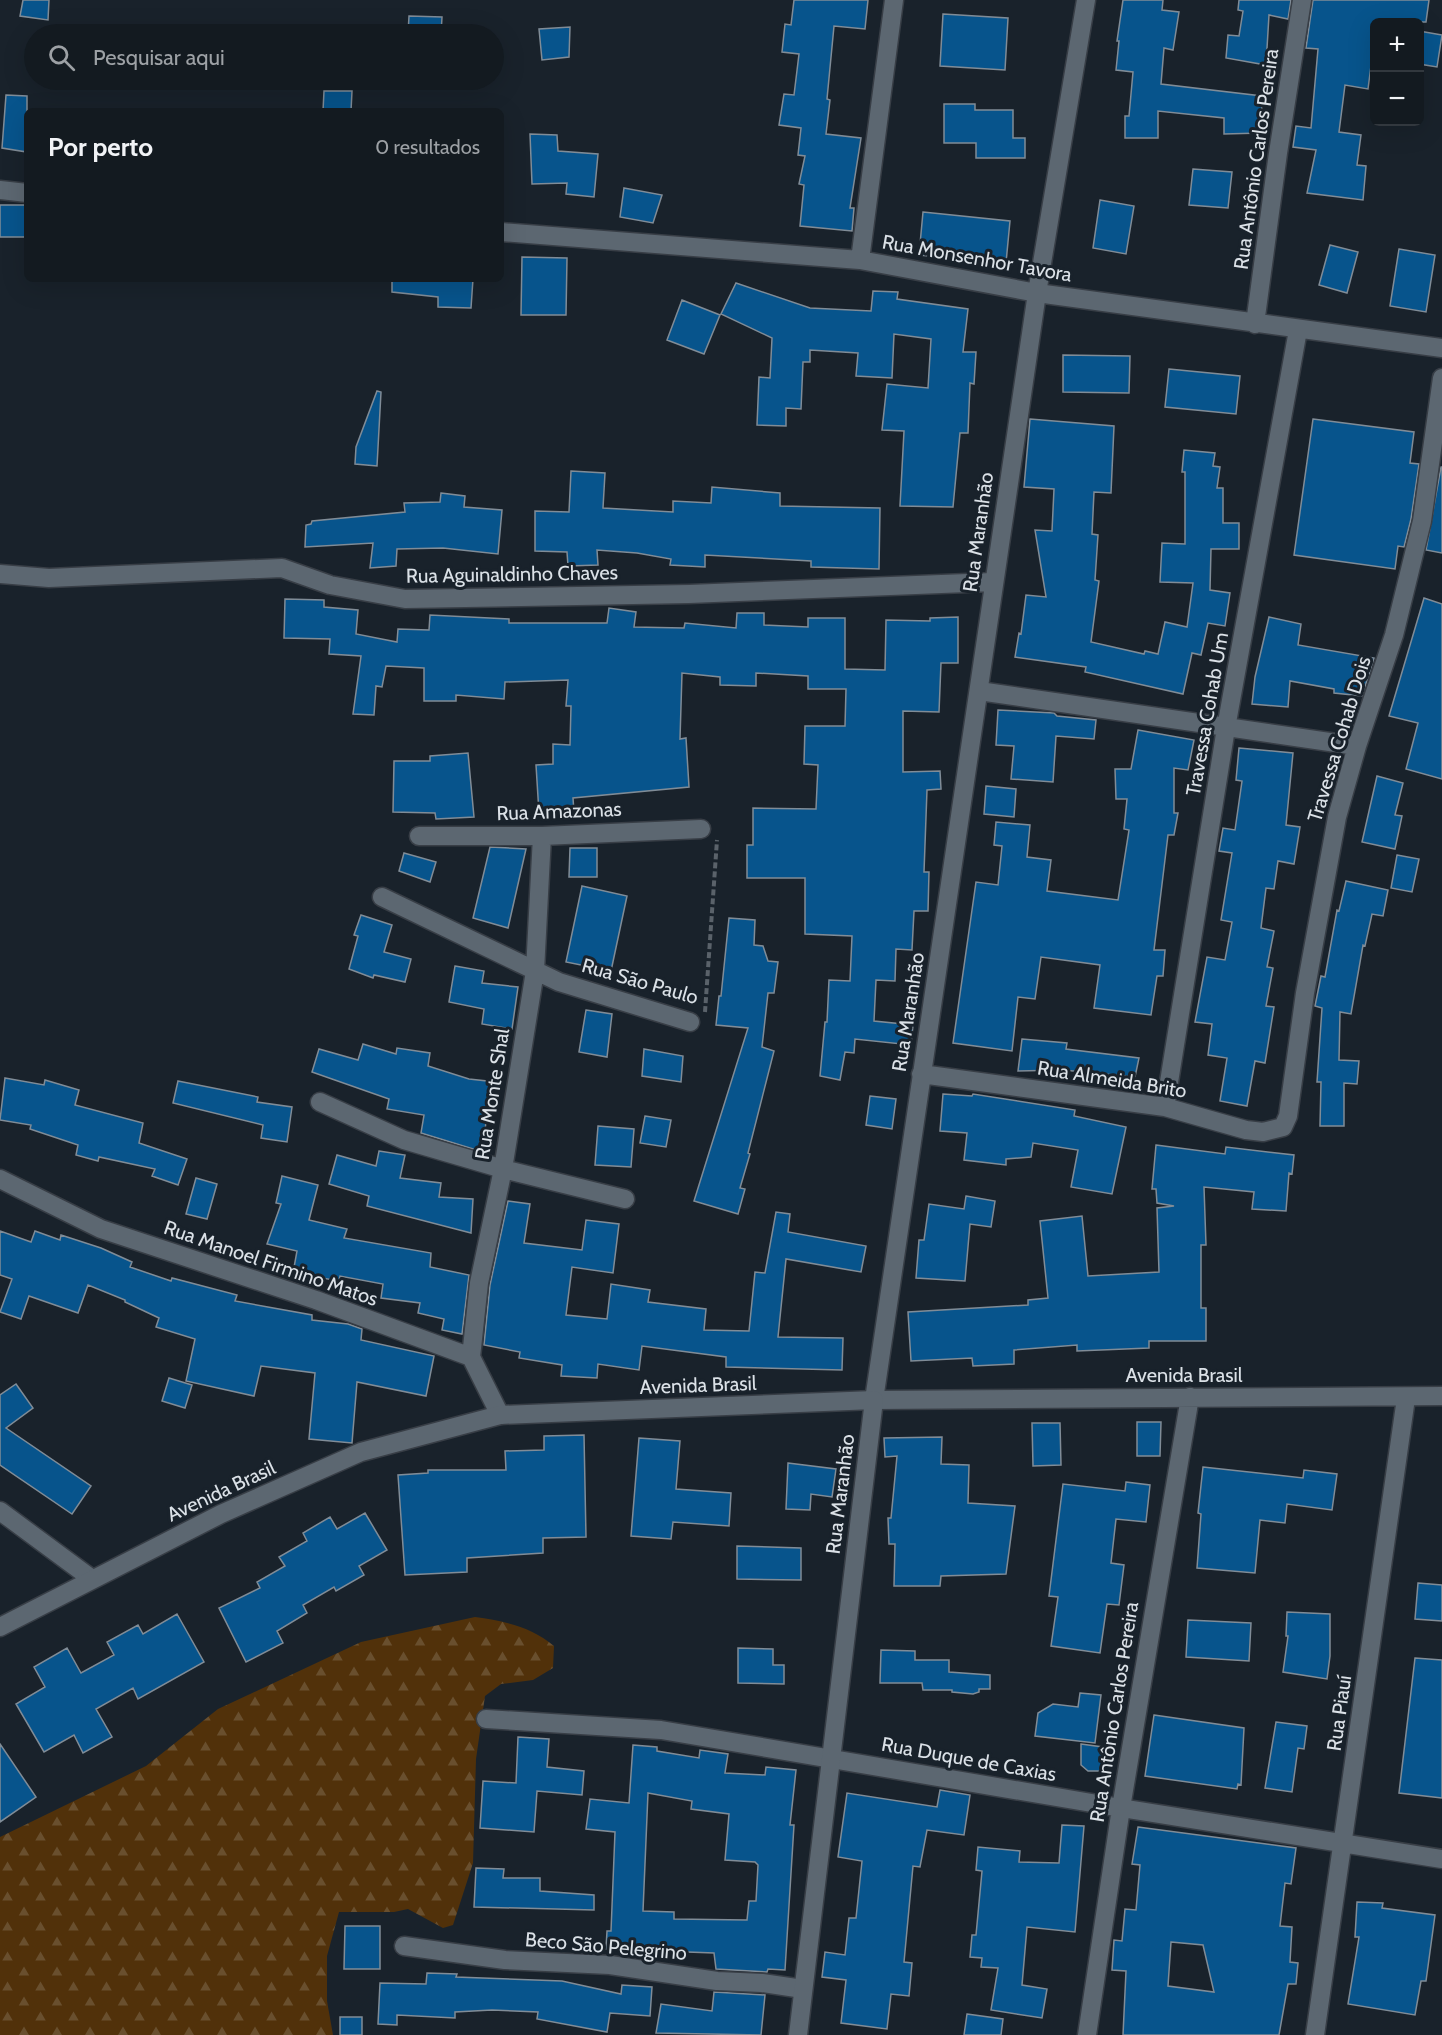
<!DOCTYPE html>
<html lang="pt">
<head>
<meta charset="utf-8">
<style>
	body { margin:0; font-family:Cabin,sans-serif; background:#20272d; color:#f1f3f6 }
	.controls { position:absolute; right:18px; top:18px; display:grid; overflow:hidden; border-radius:9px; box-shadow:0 6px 24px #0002 }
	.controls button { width:54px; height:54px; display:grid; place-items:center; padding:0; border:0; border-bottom:2px solid #32383e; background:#131a20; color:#f1f3f6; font:30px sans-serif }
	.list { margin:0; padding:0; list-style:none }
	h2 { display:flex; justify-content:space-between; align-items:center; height:78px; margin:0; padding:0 24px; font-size:26px }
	h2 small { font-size:20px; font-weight:400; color:#9da1a5 }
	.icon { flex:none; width:33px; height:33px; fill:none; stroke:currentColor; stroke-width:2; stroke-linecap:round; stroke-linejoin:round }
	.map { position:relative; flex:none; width:1442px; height:2035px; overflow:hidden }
	.search { position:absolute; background:#131a20; box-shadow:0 6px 24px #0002; left:24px; top:24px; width:480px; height:66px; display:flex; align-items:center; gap:15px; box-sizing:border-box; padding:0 21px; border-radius:33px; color:#9da1a5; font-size:22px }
	.panel { position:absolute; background:#131a20; box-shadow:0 6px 24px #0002; left:24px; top:108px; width:480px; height:174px; border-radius:9px }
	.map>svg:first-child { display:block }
</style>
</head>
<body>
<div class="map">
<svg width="1442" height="2035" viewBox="0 0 1442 2035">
	<defs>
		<pattern id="forest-firs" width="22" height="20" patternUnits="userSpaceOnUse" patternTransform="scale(1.5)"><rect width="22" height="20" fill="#51310a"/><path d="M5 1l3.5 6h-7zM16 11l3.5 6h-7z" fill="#694f2e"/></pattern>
	</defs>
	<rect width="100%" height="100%" fill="#19222b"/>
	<!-- forest -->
	<path fill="url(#forest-firs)" d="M475,1617C504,1621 532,1627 554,1646L553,1668L533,1680L501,1684L485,1696L476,1759L473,1863L453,1925L443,1928L408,1909L394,1912H339L327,1956V2001L333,2035H0V1837L146,1766L218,1709L361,1642Z"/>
	<!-- building -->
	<path fill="#07548c" stroke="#808c97" stroke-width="1.5" fill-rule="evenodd" d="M23,0H49L48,20L20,16Z
		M794,0H868L865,29L834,26L827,99L830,100L826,134L861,138L850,208H854L852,231L800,226L804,185L799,184L805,156L798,155L801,128L779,125L784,94L794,95L799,54L782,52L785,24L791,25Z
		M1123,0H1163L1162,10L1179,12L1173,50L1164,48L1161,84L1262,96L1261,133L1224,134V118L1158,111V138H1125V116H1129L1133,72L1116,70L1119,41H1117Z
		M1239,0H1291L1288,19L1269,15L1266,65L1226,58L1228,35L1239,36L1243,11L1238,10Z
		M1313,0H1429L1426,22H1374V58H1372L1368,89L1345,85L1339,132L1361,135L1357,165L1366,166L1363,200L1307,193L1316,150L1293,147L1296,126L1311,128L1318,49L1306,48Z
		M943,14L1008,18L1005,70L940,66Z
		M409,16L442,17L441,34H408Z
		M570,27L569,57L542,60L539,29Z
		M1419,31L1442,35L1437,67L1419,64Z
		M324,91H352L351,111H323Z
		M6,95L27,96V152L2,148Z
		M944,104H975V110H1013V138H1025V158H976V143H944Z
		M530,134L557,135L558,151L598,154L594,197L566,194L567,183L532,184Z
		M1193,169L1232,172L1228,208L1189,205Z
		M624,188L662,195L653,223L620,217Z
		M1100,200L1134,206L1126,254L1093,248Z
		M0,205H25V237H0Z
		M923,212L1010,221L1006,263L919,255Z
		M1330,245L1358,252L1347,293L1319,285Z
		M1399,249L1435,255L1426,312L1390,306Z
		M522,257L567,258L566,315H521Z
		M392,279H473L471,308L438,307V297L392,292Z
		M736,283L810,308L871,311L873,291L898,292L897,299L968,309L963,352H976L974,384L970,383L968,433H960L953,507L900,506L904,431L882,430L887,384L928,388L931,339L894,334L892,378L856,376L858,353L810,350V362H803L801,409L786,408V426L757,425L759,377L770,378L772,338L721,314Z
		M682,300L720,315L704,354L667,340Z
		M1063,355L1130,356L1129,393L1063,392Z
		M1169,369L1240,376L1236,414L1165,407Z
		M377,391L381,392L377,466L355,464L356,447Z
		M1030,419L1114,426L1111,493L1094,492L1092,534L1098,535L1095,580L1099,581L1091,642L1144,654L1145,651L1158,654L1165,622L1187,627L1193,583L1160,582L1162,543L1185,544V472H1182L1184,450L1215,453L1213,466L1220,467L1217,488H1223V523H1239V549H1211L1210,590L1230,593L1225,626L1208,623L1201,655L1192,653L1183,694L1085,672L1086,667L1015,657L1019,633L1021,634L1026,595L1046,597L1035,530L1052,531L1054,489L1024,487Z
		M1313,419L1414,432L1410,463L1419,464L1411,519L1404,547L1398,546L1395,569L1294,555Z
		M1441,467H1442V553L1426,550Z
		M571,471L605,473L603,508L673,512V501L711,503L712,487L780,493V506L880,508L879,569L811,567V561L705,555V567L670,565L671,559L637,553L597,550L598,565L568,566L567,552L535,551V511L569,512Z
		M441,493L465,496L464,507L502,510L498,554L443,548L397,549L396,566L370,568L373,543L305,547L306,525L311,524L312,521L405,512L404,503L440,502Z
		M1424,598L1442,604V779L1406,769L1418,723L1389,716Z
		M285,599L324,600V607L358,610L356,634L397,642L398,629L429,630L430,615L509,619V623H607L609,608L636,612L634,627L684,628L685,623L736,628L737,613H764V625L808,627V618H845V669L885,670L886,620L930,621V618L958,617V663H941L939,712L903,711V772L940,771L941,789L927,790L924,872H929L928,911H914L912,950L896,949L895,981L876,980L874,1021L913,1025L911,1045L855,1039L854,1053L845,1052L840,1080L820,1076L825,1022H827L829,980L850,981L852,936L805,934V878H747V845H753V808L816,809L818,765L804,764L805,726H845L846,689H808V676L756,673V686L720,685V677L682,673L680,739L686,738L689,787L573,798L574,812L539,813L536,765L553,764V744L570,745L571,706H566L568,680L505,682L504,699L456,695V701H424V668L386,666L382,687L376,686L374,715L353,714L361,656L329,654L330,639L284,638Z
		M1269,617L1301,624L1298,645L1374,658L1362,696L1334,693V689L1290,681L1288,707L1252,704L1255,677Z
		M998,710L1054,713L1057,716L1096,720L1094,739L1056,736L1053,782L1011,779L1014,746L996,745Z
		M1138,730L1194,740L1188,770L1174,768V813H1178L1174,835H1168L1154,950H1165L1163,976H1157L1151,1015L1094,1008L1100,965L1041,957L1035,999L1018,997L1012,1051L953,1043L976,882L998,885L1002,846L994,845L996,822L1030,825L1027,857L1051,860L1047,891L1118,900L1129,830L1124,829L1127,799H1116L1115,769H1131Z
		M1239,748L1293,753L1286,825L1300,827L1294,864L1278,861L1274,889L1266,888L1261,928L1274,931L1267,967L1273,968L1266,1006L1274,1007L1265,1063L1255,1061L1247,1106L1220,1101L1227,1058L1208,1055L1212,1024L1195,1022L1207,957L1225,960L1232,922L1221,920L1232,853L1219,851L1223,828L1235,830L1242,781L1236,780Z
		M468,753L474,817L436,819L435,813L393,812L394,761H430V756Z
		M1377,776L1403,783L1395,815L1402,816L1395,849L1362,842Z
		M986,786L1016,789L1014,817L984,814Z
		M490,847L526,849L508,928L473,918Z
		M570,848H597V877H569Z
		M404,853L436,862L430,882L399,871Z
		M1397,855L1419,859L1412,892L1391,888Z
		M1346,881L1388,890L1383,916L1372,914L1365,946L1363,945L1351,1014L1340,1012L1339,1060L1359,1061L1357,1084L1344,1083V1126H1320L1321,1082H1317L1322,1008L1315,1006L1321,976L1325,977L1337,910L1339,911Z
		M582,886L627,896L611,971L566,962Z
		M361,915L392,925L384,952L411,959L405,982L374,975L373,978L349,969L358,936L354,935Z
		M729,918L755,920L754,945L763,946L768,961L778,962L774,993H768L762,1047L774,1051L748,1153L750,1154L740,1188L745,1189L738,1214L694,1201L748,1028L716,1025L719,996H721Z
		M455,966L484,971L482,983L518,987L512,1029L482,1024L484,1009L449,1002Z
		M586,1010L612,1014L607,1057L579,1052Z
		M1022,1039L1067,1043L1066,1049L1139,1058L1135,1077L1063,1070L1018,1071Z
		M363,1044L396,1054L397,1048L430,1053L428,1066L469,1079L496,1082L488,1121H486L483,1152L421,1133L424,1115L387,1109L389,1099L312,1072L319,1049L358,1060Z
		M644,1049L683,1056L681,1082L642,1076Z
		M5,1078L44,1085L45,1080L79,1090L75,1105L143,1123L139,1143L187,1159L178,1185L152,1176L155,1169L99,1157L98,1161L76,1155L78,1145L30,1129L31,1125L0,1120Z
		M178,1081L258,1097L257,1102L292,1107L287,1142L261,1138L263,1125L173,1103Z
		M943,1094L972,1096L973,1094L1075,1110L1074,1116L1126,1127L1112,1194L1071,1187L1078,1150L1033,1143L1031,1157L1006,1159V1165L964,1160L967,1133L940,1131Z
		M870,1096L896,1099L892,1129L866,1125Z
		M645,1116L671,1120L666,1147L640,1143Z
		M598,1126L634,1129L631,1167L595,1165Z
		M1156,1145L1225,1154L1226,1147L1294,1155L1292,1174L1289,1173L1286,1211L1252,1209L1254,1192L1204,1187L1206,1245H1201V1308H1206V1341H1149V1348L1077,1351V1345L1014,1350V1364L973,1366L972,1358L911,1361L908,1312L1028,1305V1300L1048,1298L1040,1221L1082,1216L1088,1276L1159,1272L1157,1208L1174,1206L1157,1203L1156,1189H1152Z
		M379,1151L405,1155L400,1178L441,1183L439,1197L473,1199L471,1233L367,1206L369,1196L329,1184L337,1155L376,1166Z
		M282,1176L318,1185L309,1220L347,1229L344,1238L431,1253L430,1267L469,1275L462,1334L442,1330L444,1319L418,1313L420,1303L381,1298L383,1284L340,1276L339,1281L293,1273L297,1251L267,1244L281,1204L276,1203Z
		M196,1178L217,1184L207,1219L186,1214Z
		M966,1196L995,1201L991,1227L970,1224L965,1281L916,1278L919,1240H924L929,1204L964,1209Z
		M508,1201L530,1204L524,1243L582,1250L586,1220L619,1224L613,1273L572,1267L566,1315L607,1319L611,1284L650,1290L648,1302L706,1309L704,1330L749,1331L755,1272L765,1273L776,1212L790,1214L788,1232L866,1246L861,1272L786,1259L778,1337L843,1338L842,1370L726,1367V1357L642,1346L639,1370L598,1364L597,1378L561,1376L562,1365L519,1358L520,1352L484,1345L490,1285Z
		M0,1231L31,1242L35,1231L60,1240L61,1235L101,1248L132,1262L130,1267L171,1281L172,1278L237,1295L235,1301L312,1315V1320L348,1324L362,1329L361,1340L434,1356L426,1396L357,1382L352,1443L309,1439L315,1373L261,1366L254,1396L186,1381L195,1339L156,1327L159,1318L125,1302V1300L88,1285L78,1313L29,1296L21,1319L0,1312L12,1279L0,1275Z
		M169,1378L192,1385L185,1408L162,1401Z
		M16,1384L33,1408L6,1428L91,1486L72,1514L0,1465V1395Z
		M1137,1422H1161L1160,1456H1137Z
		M1032,1423H1060L1061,1465L1033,1466Z
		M584,1435L586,1537L543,1538V1553L467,1558V1572L405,1575L398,1475L428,1473V1470H506L505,1451L544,1450V1436Z
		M942,1437L941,1464L969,1465L968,1503L1015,1506L1006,1574L941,1576L940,1586H894L895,1544H889L888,1518H891L897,1456L885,1457L884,1438Z
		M639,1438L680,1441L676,1489L731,1493L729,1526L673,1522L671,1539L631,1536Z
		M788,1463L836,1469L832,1497L811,1494L810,1510L786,1509Z
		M1203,1467L1303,1478L1304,1470L1337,1474L1332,1510L1287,1504L1285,1523L1260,1520L1255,1573L1197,1568L1201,1514L1198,1513Z
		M1126,1482L1150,1485L1146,1522L1116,1519L1111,1563L1124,1565L1119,1605L1107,1604L1100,1653L1051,1646L1058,1597L1049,1596L1063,1484L1125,1491Z
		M365,1513L387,1550L359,1566L364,1575L336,1591L334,1587L303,1605L307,1613L277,1631L283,1643L246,1662L219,1608L260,1588L257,1582L285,1566L279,1557L307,1541L303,1533L330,1517L337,1529Z
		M737,1546L801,1548V1580L737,1579Z
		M1418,1583L1442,1585V1621L1415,1619Z
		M1287,1612L1330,1614V1656L1327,1679L1283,1672L1288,1636H1286Z
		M177,1614L204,1662L138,1699L133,1688L96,1709L112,1737L83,1753L74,1735L44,1752L16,1704L45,1687L34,1667L67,1648L81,1673L114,1655L107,1642L138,1625L143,1634Z
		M1188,1620L1251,1623L1249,1661L1186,1657Z
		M738,1648L773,1649V1665H784V1684L738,1683Z
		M881,1650L915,1651V1660H949V1672L990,1675V1689H979V1692L973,1694L952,1692V1690H923L922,1683H880Z
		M1415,1658L1442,1660V1798L1399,1793Z
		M1080,1693L1101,1695L1095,1743L1035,1736L1038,1713L1053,1704L1078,1707Z
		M1154,1715L1244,1728L1241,1785L1238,1784L1237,1789L1145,1776Z
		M1276,1722L1307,1726L1304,1749L1298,1748L1292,1792L1265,1788Z
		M518,1737L549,1739L547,1767L584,1771L582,1795L537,1791L534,1832L480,1828L483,1781L516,1783Z
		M0,1744L36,1797L0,1822Z
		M1081,1744L1110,1748L1107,1771H1088L1081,1765Z
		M633,1745L657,1747V1751L699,1758L700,1750L728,1754L725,1773L765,1775L766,1767L796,1770L790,1825H794L785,1970L768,1969L767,1972L716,1969L714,1953L606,1949L607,1931H611L615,1832L586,1829L590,1799L629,1803ZM648,1793L692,1801L691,1809L729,1814L725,1860L755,1862L758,1865L756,1901H749L747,1920L674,1919V1912L643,1911Z
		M940,1790L970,1795L964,1835L927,1830L920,1867L913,1866L904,1962L912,1963L909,1996L891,1994L887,2029L841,2023L846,1980L822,1977L825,1952L845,1955L849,1918H856L862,1861L838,1857L847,1793L937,1807Z
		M1062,1825L1084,1826L1075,1932L1027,1927L1022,1985L1047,1989L1042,2018L991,2010L998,1968L981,1967L982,1958L970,1957L972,1935H976L982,1871L976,1870L978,1847L1020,1851L1019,1862L1059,1863Z
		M1138,1827L1296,1848L1291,1884L1285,1883L1280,1926L1292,1927L1290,1962L1298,1963L1296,1984H1288L1279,2035H1123L1126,1971L1112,1970L1114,1940L1122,1941L1125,1909L1136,1910L1140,1865L1132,1864ZM1171,1942L1203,1945L1214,1992L1168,1986Z
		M476,1868L504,1869L503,1878H540V1891L594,1895V1910L474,1907Z
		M1357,1902L1383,1903L1382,1908L1435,1915L1426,1981H1421L1415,2015L1348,2004L1359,1937H1355Z
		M345,1926H380V1969H344Z
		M427,1973L457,1974L456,1977L562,1981L621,1994L622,1985L652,1987L650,2016L610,2013L607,2032L537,2019L538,2012L492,2010L455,2012V2018L397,2015V2025L378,2024L380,1983L426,1984Z
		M714,1992L765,1995L761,2035L656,2033L661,2004L712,2011Z
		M967,2014L1003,2019L1001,2035H964Z
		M340,2017H362V2035H340Z"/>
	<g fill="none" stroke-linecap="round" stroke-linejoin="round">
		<defs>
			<path id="street" d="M1086,0L1037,293L874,1400L1442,1396
				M0,190L27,193
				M501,232L860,260L1037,293L1442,348
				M860,260L894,0
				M1255,324L1278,153L1302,0
				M0,574L49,578L282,568L330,585L405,599L689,594L993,582
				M979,691L1357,746
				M419,836H542L701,829
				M382,897L559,982L690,1022
				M921,1074L1165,1107L1246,1130L1263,1132L1283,1127L1288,1116L1305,993L1337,817L1357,746L1394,635L1422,521L1442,378
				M320,1102L404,1140L503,1169L625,1199
				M1165,1107L1226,728L1298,330
				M0,1179L101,1229L316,1300L471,1357L500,1415
				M471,1357L479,1283L503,1169L535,971L542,836
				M0,1511L92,1579
				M486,1719L661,1730L1121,1808L1442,1859
				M404,1946L505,1960L610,1965L717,1981L762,1983L803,1989
				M1087,2035L1121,1808L1190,1397
				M1315,2035L1406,1398"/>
			<path id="secondary" d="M0,1627L221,1514L361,1452L500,1415L874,1400L798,2035"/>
		</defs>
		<!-- street casing -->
		<use href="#street" stroke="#383e46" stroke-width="21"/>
		<!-- secondary casing -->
		<use href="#secondary" stroke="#383e46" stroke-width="21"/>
		<!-- path -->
		<path stroke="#5a626a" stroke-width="4" stroke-dasharray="6 3" stroke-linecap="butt" d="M705,1012L717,840"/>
		<!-- street -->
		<use href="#street" stroke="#5c6771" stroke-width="18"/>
		<!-- secondary -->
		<use href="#secondary" stroke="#5c6771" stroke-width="18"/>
	</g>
	<g text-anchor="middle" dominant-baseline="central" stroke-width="6" stroke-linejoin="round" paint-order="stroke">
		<!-- street labels -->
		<g font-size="20" fill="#dbe1e7" stroke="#19222b">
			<text transform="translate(1256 159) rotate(-82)">Rua Antônio Carlos Pereira</text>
			<text transform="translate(977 258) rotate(10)">Rua Monsenhor Tavora</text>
			<text transform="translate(978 532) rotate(-82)">Rua Maranhão</text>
			<text transform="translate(512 574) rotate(-1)">Rua Aguinaldinho Chaves</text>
			<text transform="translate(1207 714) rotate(-80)">Travessa Cohab Um</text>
			<text transform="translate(1339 739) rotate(-73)">Travessa Cohab Dois</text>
			<text transform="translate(559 811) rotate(-2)">Rua Amazonas</text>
			<text transform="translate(640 981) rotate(16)">Rua São Paulo</text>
			<text transform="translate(908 1012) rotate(-81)">Rua Maranhão</text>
			<text transform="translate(1112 1079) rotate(9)">Rua Almeida Brito</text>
			<text transform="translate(492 1094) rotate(-81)">Rua Monte Shal</text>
			<text transform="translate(271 1263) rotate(19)">Rua Manoel Firmino Matos</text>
			<text x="1184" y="1375">Avenida Brasil</text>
			<text transform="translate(698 1385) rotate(-2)">Avenida Brasil</text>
			<text transform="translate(221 1491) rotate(-25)">Avenida Brasil</text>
			<text transform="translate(840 1494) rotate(-83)">Rua Maranhão</text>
			<text transform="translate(1114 1712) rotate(-81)">Rua Antônio Carlos Pereira</text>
			<text transform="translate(1339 1713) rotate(-82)">Rua Piauí</text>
			<text transform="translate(969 1759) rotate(10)">Rua Duque de Caxias</text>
			<text transform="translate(606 1946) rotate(5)">Beco São Pelegrino</text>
		</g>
	</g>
</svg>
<div class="controls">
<button>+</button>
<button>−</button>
</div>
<div class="search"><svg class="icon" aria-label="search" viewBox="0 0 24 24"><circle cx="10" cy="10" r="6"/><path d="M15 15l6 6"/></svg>Pesquisar aqui</div>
<section class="panel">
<h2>Por perto<small>0 resultados</small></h2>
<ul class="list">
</ul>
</section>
</div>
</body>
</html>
